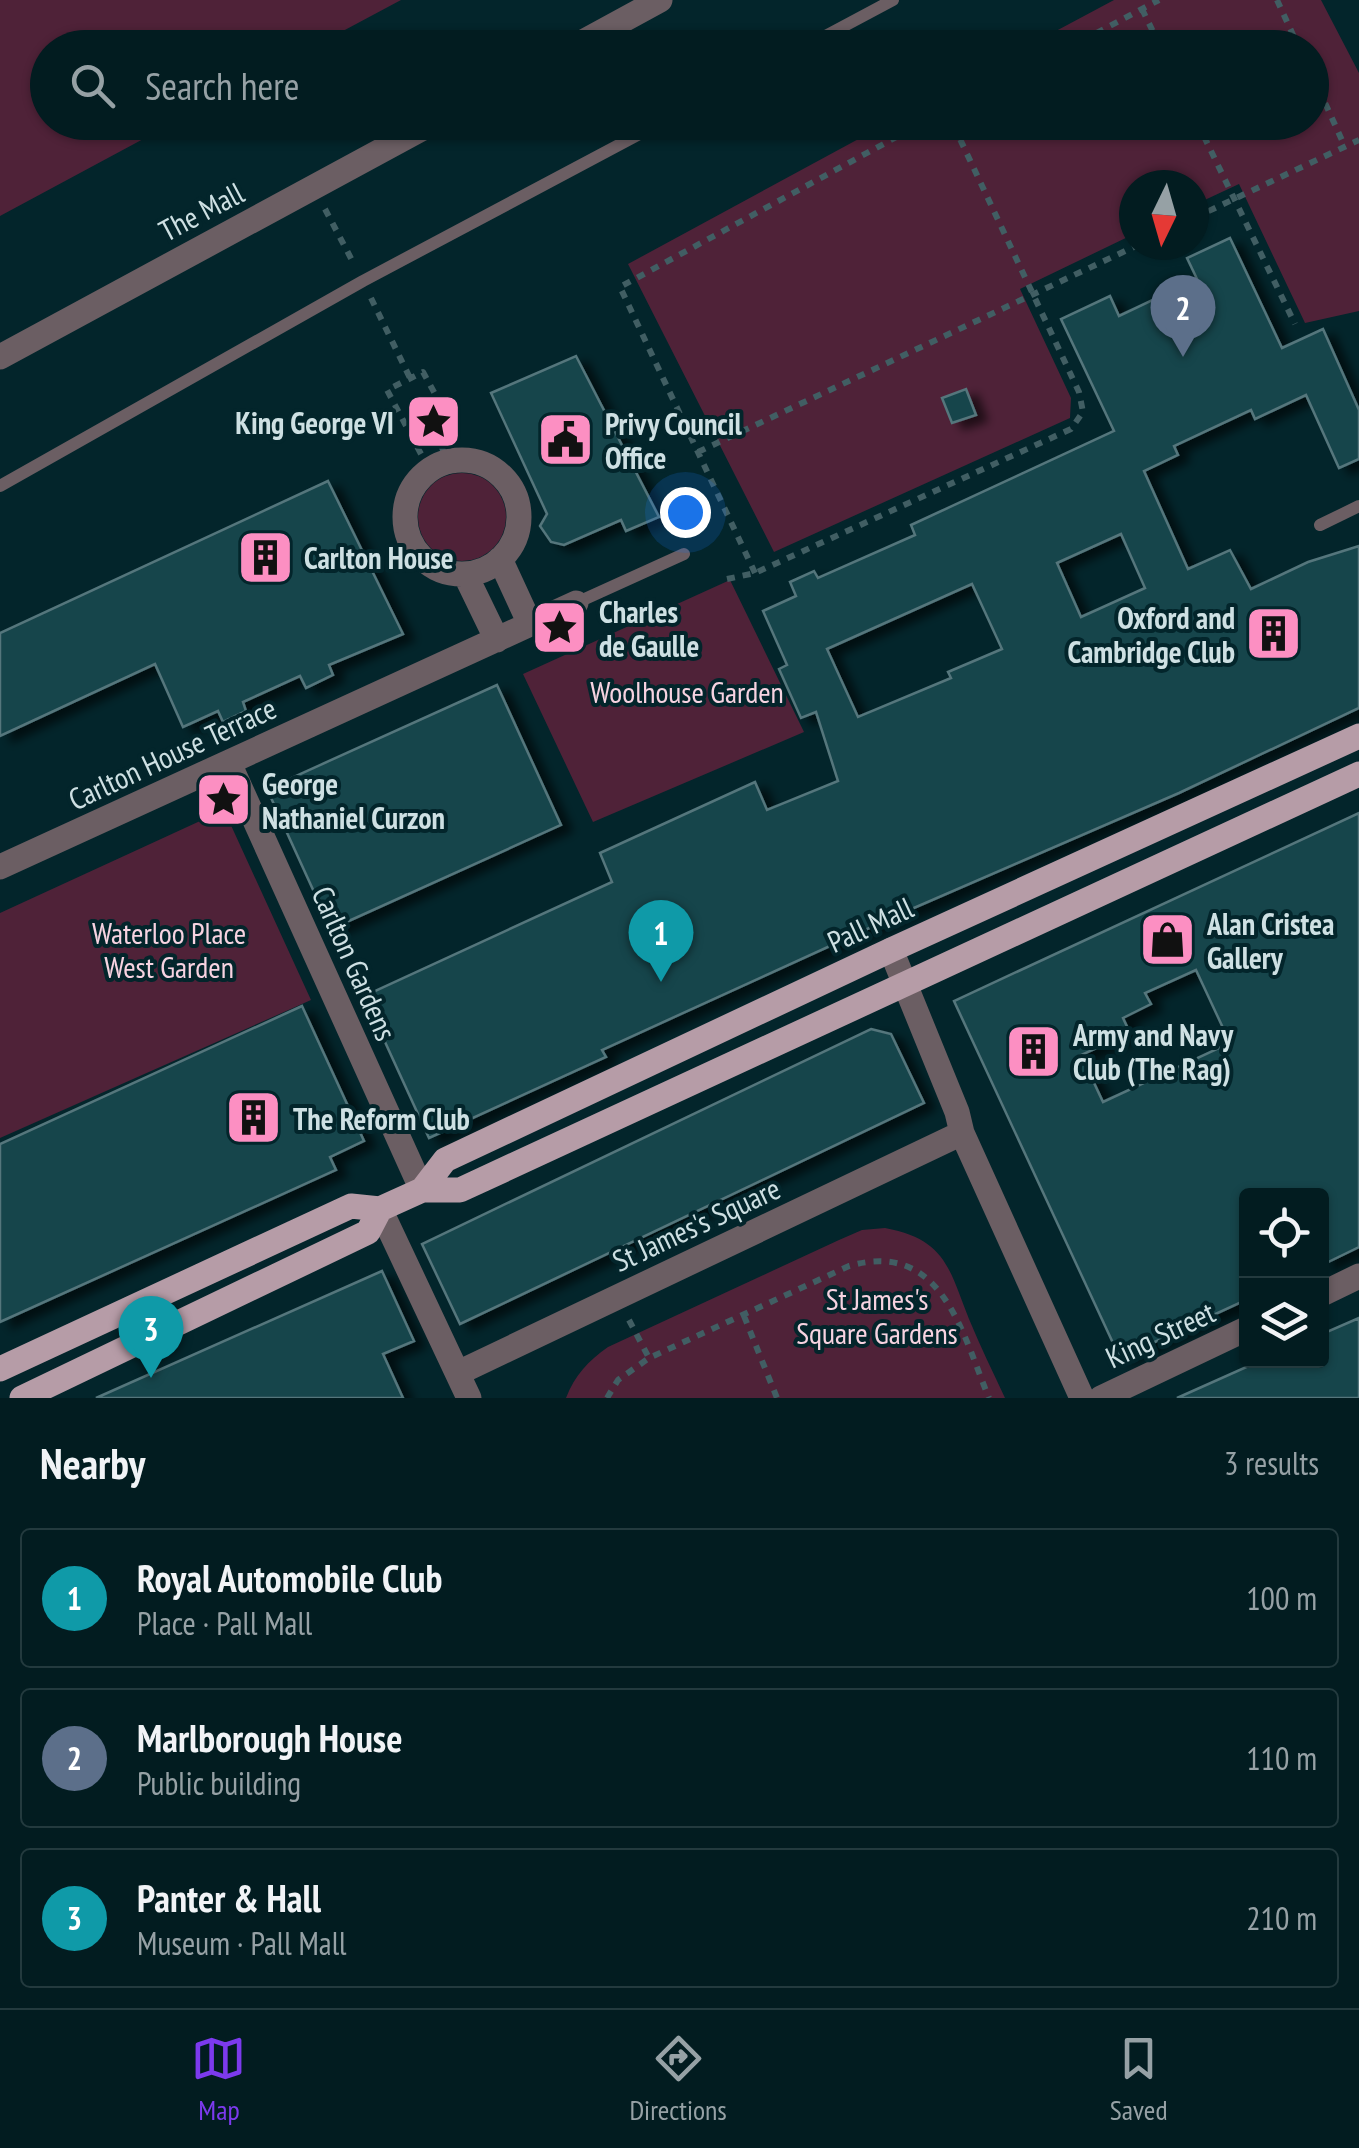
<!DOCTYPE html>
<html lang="en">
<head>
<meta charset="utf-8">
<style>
	body { margin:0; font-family:"PT Sans Narrow",sans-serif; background:#0c2529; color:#f1f3f6 }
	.controls { position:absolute; right:30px; bottom:30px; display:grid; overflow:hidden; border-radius:10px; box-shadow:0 2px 8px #0004 }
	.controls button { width:90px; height:90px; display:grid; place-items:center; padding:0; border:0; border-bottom:2px solid #233a3e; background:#021c20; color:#f1f3f6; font:50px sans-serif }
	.compass { position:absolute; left:1119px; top:170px; width:90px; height:90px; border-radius:50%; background:#021c20; box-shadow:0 2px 8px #0004; rotate:185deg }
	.you { position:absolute; left:685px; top:512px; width:35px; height:35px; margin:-25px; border:8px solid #fff; border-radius:50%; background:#1a73e8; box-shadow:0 0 0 15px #1a73e833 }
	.badge { display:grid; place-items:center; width:65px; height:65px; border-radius:50%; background:#7c3aed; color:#fff; font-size:32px; font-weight:700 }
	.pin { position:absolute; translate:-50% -82px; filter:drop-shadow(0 2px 5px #0008) }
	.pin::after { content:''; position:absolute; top:52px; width:35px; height:30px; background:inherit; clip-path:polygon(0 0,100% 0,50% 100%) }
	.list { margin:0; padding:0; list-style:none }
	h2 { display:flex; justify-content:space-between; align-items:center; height:130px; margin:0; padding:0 40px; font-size:42px }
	h2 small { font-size:32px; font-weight:400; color:#96a1a5 }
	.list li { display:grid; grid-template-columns:65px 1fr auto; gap:30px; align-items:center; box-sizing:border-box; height:140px; margin:0 20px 20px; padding:0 20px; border:2px solid #233a3e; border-radius:10px }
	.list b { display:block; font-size:38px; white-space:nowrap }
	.list p { margin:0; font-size:32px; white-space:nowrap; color:#96a1a5 }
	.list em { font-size:32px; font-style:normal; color:#96a1a5 }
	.icon { flex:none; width:55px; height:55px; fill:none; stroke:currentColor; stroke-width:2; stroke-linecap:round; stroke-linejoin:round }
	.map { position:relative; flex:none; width:1359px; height:1398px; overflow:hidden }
	.search { position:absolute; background:#021c20; box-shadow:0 2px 8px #0004; left:30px; right:30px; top:30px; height:110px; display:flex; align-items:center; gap:25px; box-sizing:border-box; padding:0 35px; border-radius:55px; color:#96a1a5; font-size:38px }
	.sheet { height:610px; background:#021c20 }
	nav { display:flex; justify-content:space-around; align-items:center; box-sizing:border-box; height:140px; border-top:2px solid #233a3e; background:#021c20; font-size:28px; color:#96a1a5 }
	nav a { display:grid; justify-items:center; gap:5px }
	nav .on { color:#7c3aed }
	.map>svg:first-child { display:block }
</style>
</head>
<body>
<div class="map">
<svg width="1359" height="1398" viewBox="0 0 1359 1398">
	<defs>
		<filter id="shadow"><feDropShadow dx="11" dy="6" stdDeviation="5" flood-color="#0009"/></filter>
	</defs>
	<rect width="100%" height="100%" fill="#03252b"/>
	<!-- green -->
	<path fill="#4f2238" d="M0,0H401L313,47L48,48V122L173,123L0,216Z
		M1114,0H1321L1359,73V311L1305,323L1239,184L1194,205V185H1134V234L1020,289L1071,398L1070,418L774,552L628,264L888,123L1312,122V48L1026,47Z
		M418 517a44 44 0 1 1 88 0a44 44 0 1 1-88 0Z
		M730,580L804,732L593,822L523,674Z
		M224,810L311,1000L0,1138V913Z
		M885,1228C945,1239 949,1268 969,1319C980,1346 993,1372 1005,1398H566C575,1375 588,1361 608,1347L839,1240L862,1230Z"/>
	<!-- building -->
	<path fill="#19444b" stroke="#54767c" stroke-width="2.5" fill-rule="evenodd" filter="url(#shadow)" d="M1230,238L1282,348L1323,329L1359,410V459L1339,468L1306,395L1255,419L1251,410L1174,446L1178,455L1144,471L1188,569L1230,550L1251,589L1308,562L1359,546V708L1179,793L900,914L602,1050L606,1057L429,1138L364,996L612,882L600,853L755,782L767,810L838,781L816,712L801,718L779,669L787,665L763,611L796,596L790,582L814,571L818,578L915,535L911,525L1114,431L1061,319L1110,296L1119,316L1197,279L1187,258ZM1121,534L1145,588L1081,617L1057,563ZM972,584L1002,649L948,672L951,678L858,717L827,649Z
		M576,356L659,517L626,531L621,520L564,545L551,542L540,526L547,514L491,393Z
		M966,389L976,415L952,423L942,398Z
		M328,481L403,634L329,665L333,675L306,688L300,676L243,702L246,711L223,722L218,711L183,727L155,664L0,736V633Z
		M497,685L561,825L331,929L267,789Z
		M1359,813V1247L1322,1265V1196H1246V1300L1120,1358L954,1001ZM1196,970L1230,1043L1103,1102L1081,1055L1130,1033L1123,1018L1151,1004L1145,993Z
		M302,1006L364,1141L330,1157L336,1170L0,1322V1144Z
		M871,1029L891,1034L924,1103L460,1324L422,1244Z
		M382,1271L414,1341L383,1354L403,1398H96Z
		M1359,1318V1398H1177L1262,1360H1322V1334Z"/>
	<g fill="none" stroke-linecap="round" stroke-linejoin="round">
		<!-- path -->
		<path stroke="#415e63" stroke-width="6" stroke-dasharray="8 8" stroke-linecap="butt" d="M1277,0L1299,48
			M1142,9L1161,48
			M1068,48L1159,0
			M1312,74L1345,147
			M1197,122L1295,324
			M325,209L354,264
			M1194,218L1359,140
			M371,298L410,378
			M441,445L447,461
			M698,452L1138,245
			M421,454L387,390L423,372L458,436
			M755,573L620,287L924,122
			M727,579L755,573L1071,429L1083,412L1079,392L952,122
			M744,1316L777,1398
			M629,1320L649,1358
			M607,1398L618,1380L649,1358L849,1266C942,1239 962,1333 989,1398"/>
		<!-- service -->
		<path stroke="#6b5e63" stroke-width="12" d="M803,48L893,0
			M0,486L363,281L662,122
			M1320,525L1359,506
			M576,603L684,554"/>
		<!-- minor -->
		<path stroke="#6b5e63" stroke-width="25" d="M405 517a57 57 0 1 1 114 0a57 57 0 1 1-114 0Z
			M500,559L530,624
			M465,574L497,640
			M229,763L422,1190
			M0,867L576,603
			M891,950L957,1112L962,1133L1082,1398
			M380,1209L469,1398
			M1322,1294L1359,1276
			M458,1373L962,1133
			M1101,1398L1246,1329"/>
		<!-- tertiary -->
		<path stroke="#6b5e63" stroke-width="25" d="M572,48L660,0
			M0,357L434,122"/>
		<!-- primary -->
		<path stroke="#b69ca7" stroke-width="25" d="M422,1190L445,1160L891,950L1359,736
			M0,1369L351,1206L380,1209L422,1190H460L1359,774
			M22,1398L368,1232L380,1209"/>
	</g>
	<!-- icons -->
	<defs>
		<symbol id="sight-square" viewBox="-11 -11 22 22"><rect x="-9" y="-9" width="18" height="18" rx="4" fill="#fc8fc2" stroke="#03252b"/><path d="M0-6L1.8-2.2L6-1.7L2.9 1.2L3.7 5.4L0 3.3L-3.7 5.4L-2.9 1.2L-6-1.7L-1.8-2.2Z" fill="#111"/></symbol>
		<symbol id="civic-square" viewBox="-11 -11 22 22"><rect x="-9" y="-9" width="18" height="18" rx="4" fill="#fc8fc2" stroke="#03252b"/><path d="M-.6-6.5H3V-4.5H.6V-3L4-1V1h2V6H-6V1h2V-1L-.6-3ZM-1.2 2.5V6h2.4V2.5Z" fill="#111"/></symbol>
		<symbol id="building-square" viewBox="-11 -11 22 22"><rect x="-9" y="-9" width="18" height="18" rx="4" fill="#fc8fc2" stroke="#03252b"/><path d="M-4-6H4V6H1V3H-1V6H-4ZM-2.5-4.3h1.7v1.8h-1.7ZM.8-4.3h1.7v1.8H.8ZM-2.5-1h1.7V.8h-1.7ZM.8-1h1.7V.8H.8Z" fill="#111"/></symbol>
		<symbol id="shop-square" viewBox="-11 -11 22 22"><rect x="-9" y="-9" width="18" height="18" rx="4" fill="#fc8fc2" stroke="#03252b"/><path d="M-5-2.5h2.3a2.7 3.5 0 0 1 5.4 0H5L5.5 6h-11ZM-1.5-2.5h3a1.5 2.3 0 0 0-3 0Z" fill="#111"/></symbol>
	</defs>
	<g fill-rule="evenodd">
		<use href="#sight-square" x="402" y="390" width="63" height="63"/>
		<use href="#civic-square" x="534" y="408" width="63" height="63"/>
		<use href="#building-square" x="234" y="526" width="63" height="63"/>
		<use href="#sight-square" x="528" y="596" width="63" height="63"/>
		<use href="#building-square" x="1242" y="602" width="63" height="63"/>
		<use href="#sight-square" x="192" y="768" width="63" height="63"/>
		<use href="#shop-square" x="1136" y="908" width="63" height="63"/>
		<use href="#building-square" x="1002" y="1020" width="63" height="63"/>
		<use href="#building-square" x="222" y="1086" width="63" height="63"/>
	</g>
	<g text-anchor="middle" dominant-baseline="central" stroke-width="8" stroke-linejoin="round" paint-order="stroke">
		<!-- street labels -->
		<g font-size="30" fill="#cee0e3" stroke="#03252b">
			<text transform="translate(201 211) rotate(-28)">The Mall</text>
			<text transform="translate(172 753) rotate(-25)">Carlton House Terrace</text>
			<text transform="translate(870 924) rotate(-25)">Pall Mall</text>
			<text transform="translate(355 963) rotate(66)">Carlton Gardens</text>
			<text transform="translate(696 1224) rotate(-25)">St James's Square</text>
			<text transform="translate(1160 1334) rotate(-25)">King Street</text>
		</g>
		<!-- poi labels -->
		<g font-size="30" font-weight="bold" fill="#cee0e3" stroke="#03252b" text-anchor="start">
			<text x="394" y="422" text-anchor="end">King George VI</text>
			<text x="605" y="423">Privy Council<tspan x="605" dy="34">Office</tspan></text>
			<text x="304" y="557">Carlton House</text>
			<text x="599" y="611">Charles<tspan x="599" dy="34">de Gaulle</tspan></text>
			<text x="1235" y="617" text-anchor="end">Oxford and<tspan x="1235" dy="34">Cambridge Club</tspan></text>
			<text x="262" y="783">George<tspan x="262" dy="34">Nathaniel Curzon</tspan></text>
			<text x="1207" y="923">Alan Cristea<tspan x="1207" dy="34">Gallery</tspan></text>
			<text x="1073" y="1034">Army and Navy<tspan x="1073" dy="34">Club (The Rag)</tspan></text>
			<text x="293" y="1118">The Reform Club</text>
		</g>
		<!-- park labels -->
		<g font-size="30" fill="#f7d3e1" stroke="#03252b">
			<text x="687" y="691">Woolhouse Garden</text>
			<text x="169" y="932">Waterloo Place<tspan x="169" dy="34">West Garden</tspan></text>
			<text x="877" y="1298">St James's<tspan x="877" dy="34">Square Gardens</tspan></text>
		</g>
	</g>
</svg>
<div class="controls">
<button><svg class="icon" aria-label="locate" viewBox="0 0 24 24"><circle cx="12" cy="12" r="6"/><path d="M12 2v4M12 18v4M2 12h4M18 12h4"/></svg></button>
<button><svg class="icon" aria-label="layers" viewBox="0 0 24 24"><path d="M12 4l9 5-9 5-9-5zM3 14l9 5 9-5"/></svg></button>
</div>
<svg class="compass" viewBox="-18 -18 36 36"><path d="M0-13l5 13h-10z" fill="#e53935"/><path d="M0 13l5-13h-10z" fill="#96a1a5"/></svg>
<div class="you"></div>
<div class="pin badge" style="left:661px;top:982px;background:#0f9aa8">1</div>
<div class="pin badge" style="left:1183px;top:357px;background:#5c6f8a">2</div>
<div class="pin badge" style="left:151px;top:1378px;background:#0f9aa8">3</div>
<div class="search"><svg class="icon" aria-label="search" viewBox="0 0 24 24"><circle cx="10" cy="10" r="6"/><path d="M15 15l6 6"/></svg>Search here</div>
</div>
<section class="sheet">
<h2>Nearby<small>3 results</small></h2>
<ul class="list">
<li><span class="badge" style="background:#0f9aa8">1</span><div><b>Royal Automobile Club</b><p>Place · Pall Mall</p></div><em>100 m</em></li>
<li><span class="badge" style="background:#5c6f8a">2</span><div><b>Marlborough House</b><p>Public building</p></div><em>110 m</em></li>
<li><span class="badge" style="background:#0f9aa8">3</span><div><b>Panter &amp; Hall</b><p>Museum · Pall Mall</p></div><em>210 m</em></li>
</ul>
</section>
<nav>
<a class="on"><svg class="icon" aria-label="map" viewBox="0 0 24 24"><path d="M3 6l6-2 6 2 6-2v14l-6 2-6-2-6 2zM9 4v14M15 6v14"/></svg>Map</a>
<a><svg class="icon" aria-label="directions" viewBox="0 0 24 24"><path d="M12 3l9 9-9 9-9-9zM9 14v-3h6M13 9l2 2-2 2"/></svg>Directions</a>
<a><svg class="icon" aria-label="saved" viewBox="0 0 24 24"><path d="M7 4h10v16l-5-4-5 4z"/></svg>Saved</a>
</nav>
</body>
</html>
